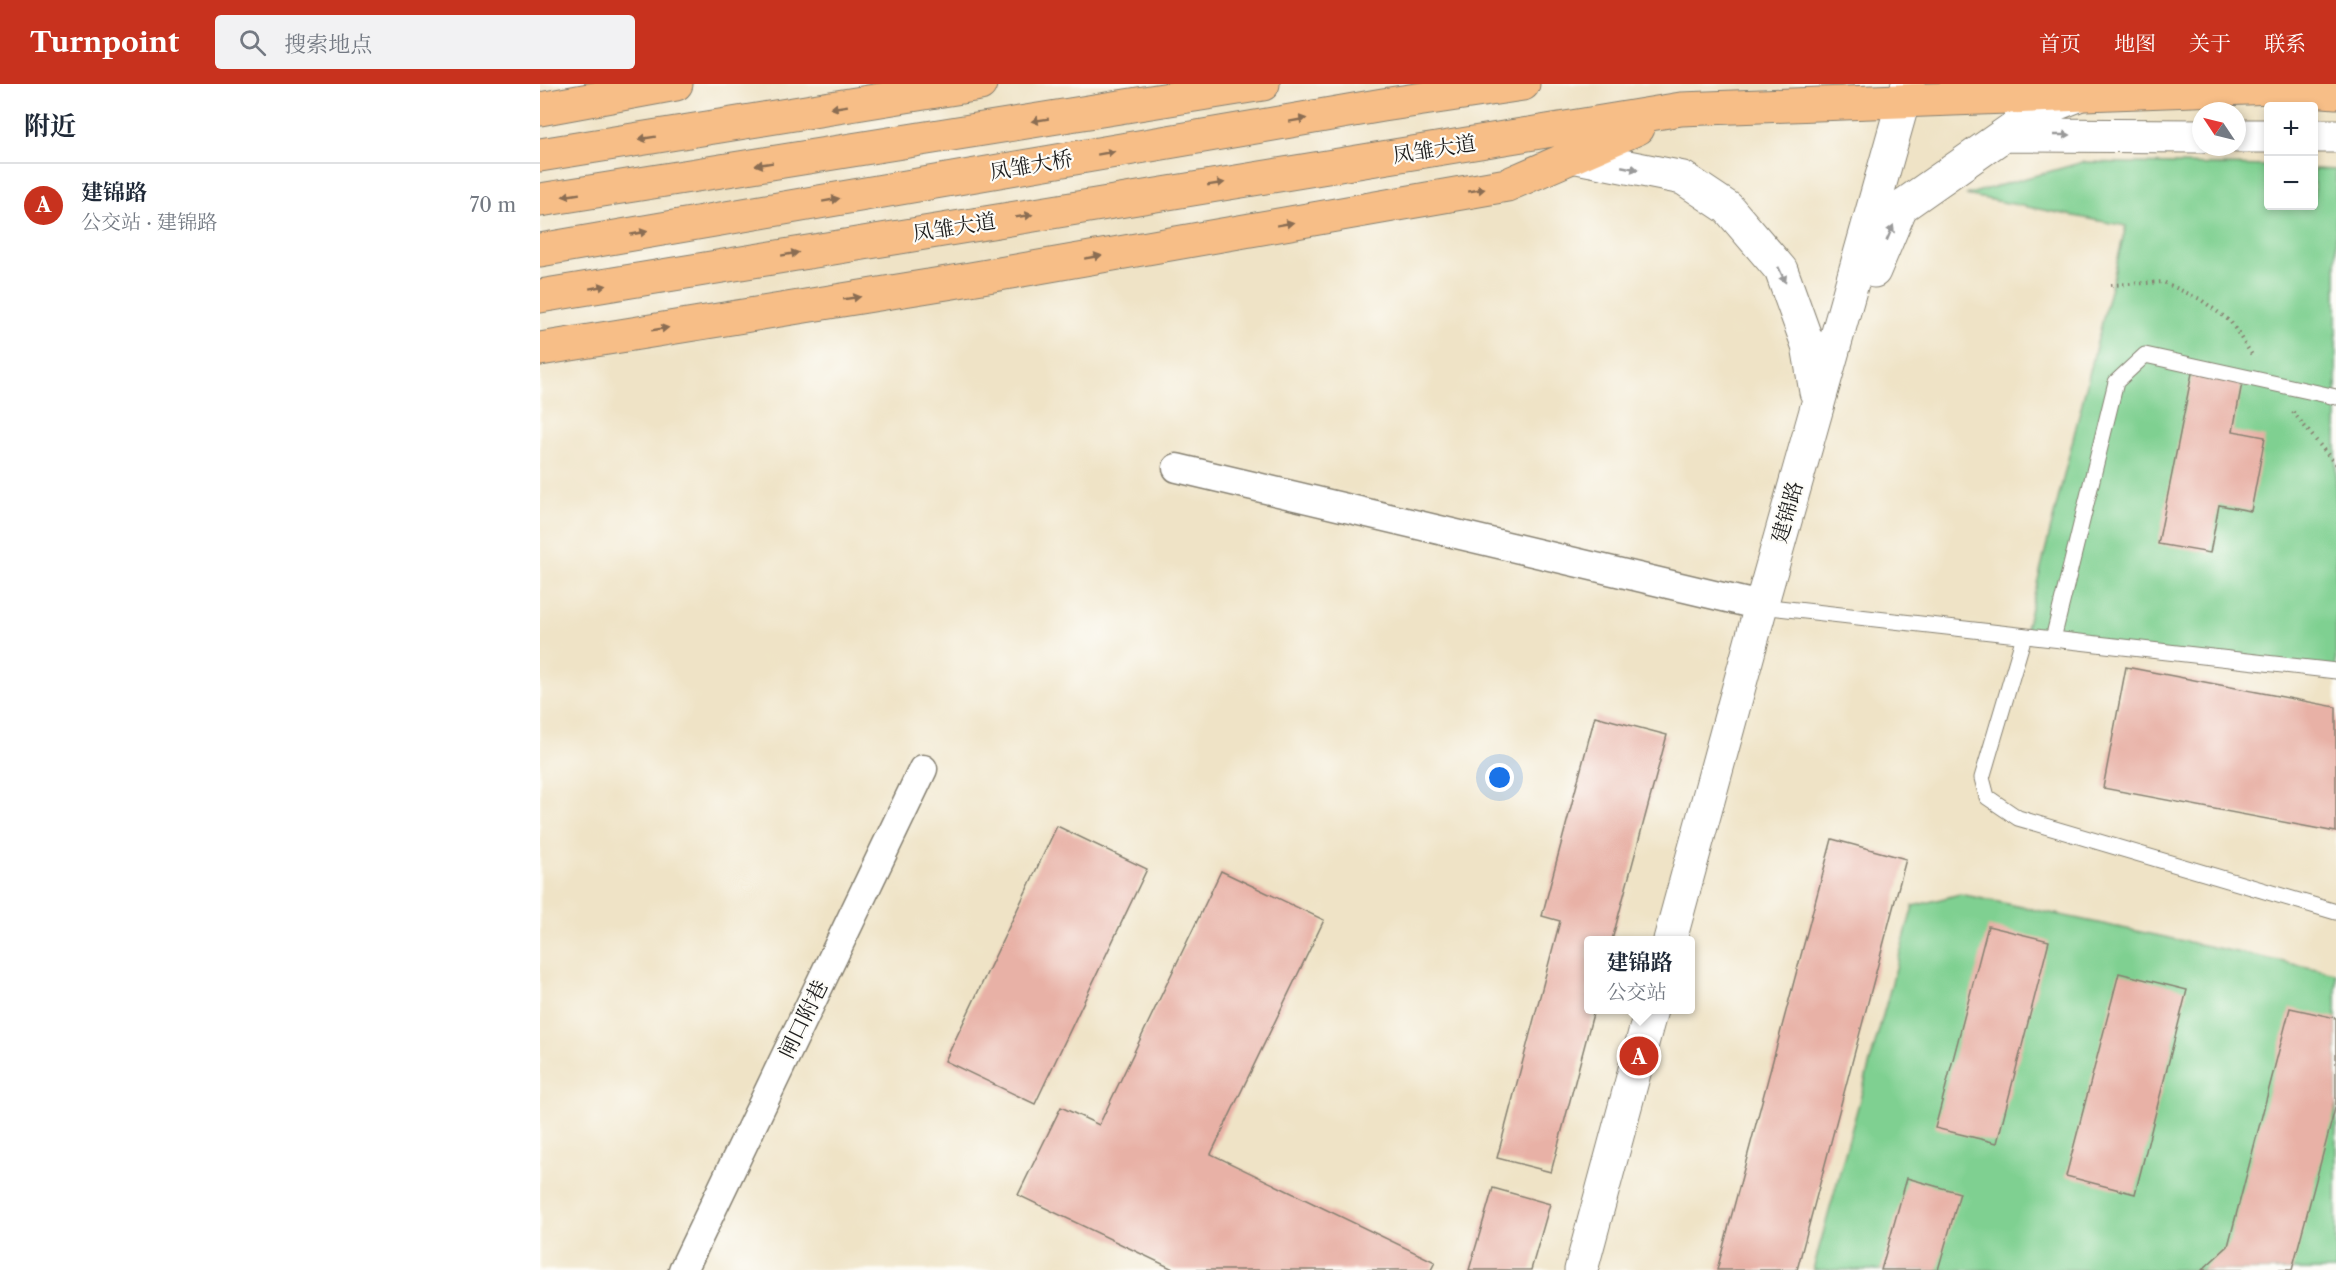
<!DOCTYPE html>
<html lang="zh">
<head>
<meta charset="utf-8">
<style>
	body { margin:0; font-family:"Libre Caslon Text","Noto Serif SC",serif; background:#f2f2f3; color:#1f2937 }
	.controls { position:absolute; right:18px; top:18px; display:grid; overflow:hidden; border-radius:6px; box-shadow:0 3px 9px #0003 }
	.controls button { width:54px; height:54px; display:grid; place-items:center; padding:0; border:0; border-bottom:2px solid #e0e1e3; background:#fff; color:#1f2937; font:30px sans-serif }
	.compass { position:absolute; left:1652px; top:18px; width:54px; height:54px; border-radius:50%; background:#fff; box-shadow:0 3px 9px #0003; rotate:305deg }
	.you { position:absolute; left:960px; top:694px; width:21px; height:21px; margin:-15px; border:4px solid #fff; border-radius:50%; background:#1a73e8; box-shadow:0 0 0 9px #1a73e833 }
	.badge { display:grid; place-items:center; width:39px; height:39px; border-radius:50%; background:#c8321e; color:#fff; font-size:20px; font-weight:700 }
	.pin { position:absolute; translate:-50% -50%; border:3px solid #fff; box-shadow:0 2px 6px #0006 }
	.popup { position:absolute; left:1044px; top:852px; width:111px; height:78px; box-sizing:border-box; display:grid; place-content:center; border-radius:6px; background:#fff; filter:drop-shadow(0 2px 4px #0005); font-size:20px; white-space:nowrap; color:#747a83 }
	.popup b { font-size:22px; color:#1f2937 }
	.popup::after { content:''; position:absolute; left:50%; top:100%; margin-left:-12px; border:12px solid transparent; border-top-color:#fff }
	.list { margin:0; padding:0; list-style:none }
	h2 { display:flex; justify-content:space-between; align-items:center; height:78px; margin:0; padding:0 24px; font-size:26px }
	h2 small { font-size:20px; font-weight:400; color:#747a83 }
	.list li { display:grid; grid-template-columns:39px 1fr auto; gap:18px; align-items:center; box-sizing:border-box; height:84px; padding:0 24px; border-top:2px solid #e0e1e3 }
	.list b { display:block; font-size:22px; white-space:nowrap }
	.list p { margin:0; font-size:20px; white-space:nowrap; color:#747a83 }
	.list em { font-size:20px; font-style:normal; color:#747a83 }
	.icon { flex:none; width:33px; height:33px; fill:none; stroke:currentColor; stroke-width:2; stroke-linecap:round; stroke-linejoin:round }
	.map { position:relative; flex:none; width:1796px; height:1186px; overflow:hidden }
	header { display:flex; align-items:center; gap:36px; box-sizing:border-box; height:84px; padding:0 30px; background:#c8321e; color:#fff }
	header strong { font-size:28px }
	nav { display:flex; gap:33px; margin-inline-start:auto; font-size:21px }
	.search { width:420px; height:54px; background:#f2f2f3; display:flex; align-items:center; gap:15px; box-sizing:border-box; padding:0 21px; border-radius:6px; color:#747a83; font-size:22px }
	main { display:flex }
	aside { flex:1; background:#fff }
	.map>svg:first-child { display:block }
</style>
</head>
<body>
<header>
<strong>Turnpoint</strong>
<div class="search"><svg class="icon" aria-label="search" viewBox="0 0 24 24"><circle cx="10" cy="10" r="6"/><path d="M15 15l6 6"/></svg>搜索地点</div>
<nav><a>首页</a><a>地图</a><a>关于</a><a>联系</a></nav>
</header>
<main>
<aside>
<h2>附近<small></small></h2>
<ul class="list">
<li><span class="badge">A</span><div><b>建锦路</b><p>公交站 · 建锦路</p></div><em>70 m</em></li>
</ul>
</aside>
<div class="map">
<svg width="1796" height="1186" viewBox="0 0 1796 1186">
	<rect width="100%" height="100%" fill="#fdfcf7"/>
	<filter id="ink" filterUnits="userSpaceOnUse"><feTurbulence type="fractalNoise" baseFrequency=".0167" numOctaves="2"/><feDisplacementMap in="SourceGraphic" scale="12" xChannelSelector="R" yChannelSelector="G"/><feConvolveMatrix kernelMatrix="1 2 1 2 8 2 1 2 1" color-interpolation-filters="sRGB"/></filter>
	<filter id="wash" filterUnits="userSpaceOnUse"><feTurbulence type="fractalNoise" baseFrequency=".008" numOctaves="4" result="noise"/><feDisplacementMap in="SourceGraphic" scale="24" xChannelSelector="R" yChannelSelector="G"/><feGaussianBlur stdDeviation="1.35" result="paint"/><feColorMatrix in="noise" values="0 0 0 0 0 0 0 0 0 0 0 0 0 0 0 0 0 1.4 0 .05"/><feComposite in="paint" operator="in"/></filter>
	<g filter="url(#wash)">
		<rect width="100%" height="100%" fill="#efe3c6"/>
		<!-- green -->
		<path fill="#7fd091" stroke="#4e7656" stroke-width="1.5" d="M1543,78L1728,82V122H1774V85L1796,86V587L1484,552L1586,142L1426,111Z
			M1420,810L1796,889V1186H1273L1373,822Z"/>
		<g id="blocks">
			<!-- building -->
			<path fill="#e8b1a6" d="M1652,289L1702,299L1693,347L1725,353L1711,427L1679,421L1670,469L1618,460Z
				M1586,583L1796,623V748L1563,704Z
				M1055,632L1127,651L1072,856H1048V926H1054L1011,1088L957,1074L1020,837L1002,832Z
				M517,742L607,785L495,1020L405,977Z
				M1292,755L1366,775L1257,1186H1177Z
				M681,787L784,836L671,1070L895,1178L891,1186H635L478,1111L521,1023L559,1041Z
				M1448,842L1509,857L1457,1059L1395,1044Z
				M1579,889L1647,906L1595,1110L1526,1092Z
				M1750,924L1796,934V1021L1752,1186H1662L1688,1162Z
				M1367,1094L1420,1109L1398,1186H1341Z
				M953,1104L1010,1120L991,1186H929Z"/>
		</g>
	</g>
	<g filter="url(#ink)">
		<use href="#blocks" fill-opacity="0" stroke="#868071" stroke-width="1.5"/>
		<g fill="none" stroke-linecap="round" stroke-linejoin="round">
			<defs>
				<path id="service" d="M1221,522L1796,587
					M1484,552L1442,694L1447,713L1478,734L1796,828
					M1513,555L1576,298L1605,271L1796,313"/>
				<path id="minor" d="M637,384L1221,522
					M143,1186L383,685"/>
				<path id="tertiary" d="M1464,51L1661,52
					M1697,52H1728
					M1774,52H1796
					M1032,72L1143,94L1188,124L1241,186L1268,261L1276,308
					M1334,187L1361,123L1498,27L1536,12
					M1130,856L1221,522L1368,0
					M1041,1186L1111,926"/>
				<path id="primary" d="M0,25L136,0
					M0,71L440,0
					M0,116L723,0
					M0,166L843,21L983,0
					M0,212L1141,25L1734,3L1796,8
					M0,265L413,198L967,101L1098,44"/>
			</defs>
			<!-- service casing -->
			<use href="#service" stroke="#868071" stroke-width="17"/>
			<!-- minor casing -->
			<use href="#minor" stroke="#868071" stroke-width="31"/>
			<!-- tertiary casing -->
			<use href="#tertiary" stroke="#868071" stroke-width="35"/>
			<!-- primary casing -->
			<use href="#primary" stroke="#868071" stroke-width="35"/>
			<!-- path -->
			<path stroke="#868071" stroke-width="4" stroke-dasharray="1.5 4.5" stroke-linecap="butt" d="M1571,201L1623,198L1660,215L1690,237L1712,271
				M1753,328L1796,381"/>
			<!-- service -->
			<use href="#service" stroke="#fff" stroke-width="15"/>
			<!-- minor -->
			<use href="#minor" stroke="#fff" stroke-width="28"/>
			<!-- tertiary -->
			<use href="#tertiary" stroke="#fff" stroke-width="33"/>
			<!-- primary -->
			<use href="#primary" stroke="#f7be87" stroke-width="33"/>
		</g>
		<!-- one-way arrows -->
		<defs><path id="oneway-solid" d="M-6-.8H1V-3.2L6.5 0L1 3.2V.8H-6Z" transform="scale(1.5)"/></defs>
		<g fill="#8a6d52">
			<use href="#oneway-solid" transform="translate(299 23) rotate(171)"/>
			<use href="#oneway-solid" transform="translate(500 36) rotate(171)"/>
			<use href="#oneway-solid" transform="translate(758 36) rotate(-10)"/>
			<use href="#oneway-solid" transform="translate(107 54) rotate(171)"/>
			<use href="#oneway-solid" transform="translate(566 69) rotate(-10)"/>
			<use href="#oneway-solid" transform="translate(224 80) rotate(171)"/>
			<use href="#oneway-solid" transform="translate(676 100) rotate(-9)"/>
			<use href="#oneway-solid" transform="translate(937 106) rotate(-10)"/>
			<use href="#oneway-solid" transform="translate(31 111) rotate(171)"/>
			<use href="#oneway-solid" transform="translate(291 116) rotate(-10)"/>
			<use href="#oneway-solid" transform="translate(484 132) rotate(-9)"/>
			<use href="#oneway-solid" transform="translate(745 140) rotate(-10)"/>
			<use href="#oneway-solid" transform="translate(99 149) rotate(-10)"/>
			<use href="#oneway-solid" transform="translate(250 170) rotate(-10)"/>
			<use href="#oneway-solid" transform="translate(553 173) rotate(-10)"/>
			<use href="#oneway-solid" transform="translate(58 203) rotate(-10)"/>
			<use href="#oneway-solid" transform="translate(312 214) rotate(-9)"/>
			<use href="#oneway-solid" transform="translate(120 245) rotate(-9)"/>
		</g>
		<g fill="#999">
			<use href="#oneway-solid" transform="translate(1522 51)"/>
			<use href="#oneway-solid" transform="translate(1090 84) rotate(11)"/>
			<use href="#oneway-solid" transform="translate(1350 149) rotate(-67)"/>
			<use href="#oneway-solid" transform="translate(1242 191) rotate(65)"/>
		</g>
	</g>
	<g text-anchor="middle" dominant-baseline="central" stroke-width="4.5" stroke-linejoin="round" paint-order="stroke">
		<!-- street labels -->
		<g font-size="21" fill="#1c1c1c" stroke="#fdfcf7">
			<text transform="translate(894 65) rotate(-9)">凤雏大道</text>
			<text transform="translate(491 81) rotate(-10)">凤雏大桥</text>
			<text transform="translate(414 143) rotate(-9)">凤雏大道</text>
			<text transform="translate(1247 428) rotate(-74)">建锦路</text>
			<text transform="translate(263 935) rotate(-64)">闸口附巷</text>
		</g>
	</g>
</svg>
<div class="controls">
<button>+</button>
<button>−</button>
</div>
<svg class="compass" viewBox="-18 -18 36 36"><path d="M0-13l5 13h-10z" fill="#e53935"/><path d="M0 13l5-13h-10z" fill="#747a83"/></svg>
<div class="you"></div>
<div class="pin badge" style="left:1099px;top:972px">A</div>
<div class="popup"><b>建锦路</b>公交站</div>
</div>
</main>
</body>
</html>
